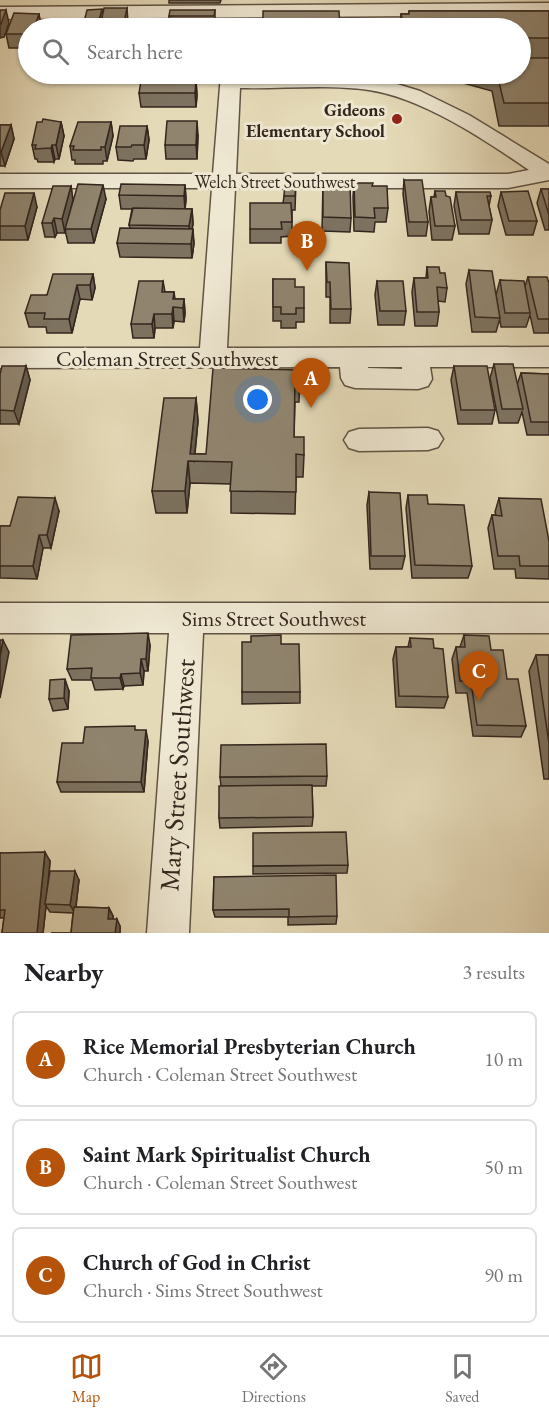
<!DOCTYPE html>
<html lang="en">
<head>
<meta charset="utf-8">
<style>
	body { margin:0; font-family:"EB Garamond",serif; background:#f2f2f2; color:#202124 }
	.you { position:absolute; left:258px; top:400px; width:21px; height:21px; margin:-15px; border:4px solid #fff; border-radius:50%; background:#1a73e8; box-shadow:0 0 0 9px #1a73e833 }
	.badge { display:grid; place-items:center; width:39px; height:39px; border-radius:50%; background:#b45309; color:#fff; font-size:20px; font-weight:700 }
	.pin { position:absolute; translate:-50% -50px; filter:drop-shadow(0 2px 3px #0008) }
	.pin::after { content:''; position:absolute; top:32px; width:21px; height:18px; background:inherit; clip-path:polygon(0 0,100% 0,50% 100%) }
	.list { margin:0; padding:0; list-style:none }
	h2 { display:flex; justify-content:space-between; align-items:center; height:78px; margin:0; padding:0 24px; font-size:26px }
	h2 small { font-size:20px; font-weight:400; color:#757577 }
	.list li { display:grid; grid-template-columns:39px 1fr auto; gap:18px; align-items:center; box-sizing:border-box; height:96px; margin:0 12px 12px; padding:0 12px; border:2px solid #e0e0e0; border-radius:9px }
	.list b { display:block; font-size:22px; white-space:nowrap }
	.list p { margin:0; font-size:20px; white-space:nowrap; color:#757577 }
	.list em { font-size:20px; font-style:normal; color:#757577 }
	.icon { flex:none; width:33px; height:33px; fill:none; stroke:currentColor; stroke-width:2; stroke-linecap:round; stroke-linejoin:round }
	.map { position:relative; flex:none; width:549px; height:933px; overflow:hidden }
	.search { position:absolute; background:#fff; box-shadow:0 2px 4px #0004; left:18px; right:18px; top:18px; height:66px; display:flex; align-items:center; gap:15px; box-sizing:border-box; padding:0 21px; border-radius:33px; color:#757577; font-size:22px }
	.sheet { height:402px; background:#fff }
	nav { display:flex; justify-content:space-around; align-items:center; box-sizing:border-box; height:84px; border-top:2px solid #e0e0e0; background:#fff; font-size:16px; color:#757577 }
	nav a { display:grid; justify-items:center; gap:3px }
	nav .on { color:#b45309 }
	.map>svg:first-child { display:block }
</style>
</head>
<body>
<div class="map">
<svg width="549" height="933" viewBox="0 0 549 933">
	<rect width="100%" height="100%" fill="#e5dab8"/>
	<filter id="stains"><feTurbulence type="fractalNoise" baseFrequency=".00333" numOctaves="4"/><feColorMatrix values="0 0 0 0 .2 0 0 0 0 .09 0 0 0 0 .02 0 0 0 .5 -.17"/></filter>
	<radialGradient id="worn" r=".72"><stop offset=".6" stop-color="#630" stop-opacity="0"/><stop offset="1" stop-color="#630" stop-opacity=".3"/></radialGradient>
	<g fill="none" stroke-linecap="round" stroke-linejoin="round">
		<defs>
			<path id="minor" d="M549,3V15L0,19V7Z
				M221,74L352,77L397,84L420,91L469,115L549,164V180L508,188H235L227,348L549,347V367H430L432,379L428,386L418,389L355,388L345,385L341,378L340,367L0,368V348H200L212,188H0V174H213ZM240,88C283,89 327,84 369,90C423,98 485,140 529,170L508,174H236ZM368,367H402V369L368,368Z
				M428,428L438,431L443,439L438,447L428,450L359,451L349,448L344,440L349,432L359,429Z
				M0,603H549V633H203L189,933H147L169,633H0Z"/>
		</defs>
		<!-- minor casing -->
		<use href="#minor" stroke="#605344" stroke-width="3"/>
		<!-- minor -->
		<use href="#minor" fill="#eee7d1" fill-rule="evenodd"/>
	</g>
	<!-- wall -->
	<path fill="#7c725f" stroke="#34261e" stroke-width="1.5" d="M169,0H221L220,3H169Z
		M215,10V28H169V16Z
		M409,11H549V126H499L492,91L456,81H414L413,74H520V28H400L401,14H409Z
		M39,14L41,27L28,28V48H9L6,34Z
		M196,81L197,95L196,107H141L139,93Z
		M61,122L64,136L59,159H55L54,162H38L37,159H35L32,145Z
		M111,122L113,136L107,161H103V164H75V160H72L70,146Z
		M0,125H11L14,139L5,166H0Z
		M147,126L149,140L146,159H134L133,161L118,160L116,147Z
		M198,135L197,159H166L165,145Z
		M404,180L428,222L426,236H408L403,194Z
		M323,181L351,218L350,232L322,231Z
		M296,182L295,210H292V236L281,237V243H250V229L283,203L284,196Z
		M354,183L372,186L388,208L386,222H375L374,232L354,231L353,197Z
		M185,185L186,199L185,209H192L193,224L192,229L194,243L192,258L120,257L117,243L130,228L129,225L132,209H121L119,195Z
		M71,186L73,200L106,199L94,243H68L65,230V233H57L55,237H45L42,223Z
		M541,189H549V230H545L537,203Z
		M435,191L446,196L455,226L452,240H432L429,211L431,197H434Z
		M456,192L491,196L489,206L492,220L489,234H459L454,206Z
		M501,192L537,221L533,235H506L498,206Z
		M37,207L28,240H0V210Z
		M326,262L351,309L350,323H330V297H326Z
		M427,267L440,273L447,288L445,302L438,301L439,312L437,326H415L412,292L414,278H426Z
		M469,270L500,318L496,332H472L466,284Z
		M93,274L95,288L92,300L80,299L72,333H47L46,327H29L25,313L47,295Z
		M528,277L549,283V333H534L530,315L526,327H501L496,295L500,280L525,286Z
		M273,279L295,287L304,308V322H296V328H281V321H273Z
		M163,281L165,292H174L175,299H184L185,313L184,322L174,321L173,328H155L154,338H133L131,324Z
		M377,281L406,311L404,325H378L375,295Z
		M494,364L517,385L521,373L549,374V435H527L522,412L518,423H499L490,378Z
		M26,366L30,380L19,424H0V374Z
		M454,366L495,410L492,424H458L451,380Z
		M300,370L299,402H295L294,437L304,455L303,477H296L295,514L231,513V484L190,483L187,513H156L152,491L196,398L198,421L195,454H206Z
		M369,492L405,556L402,569H370L367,505Z
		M408,495L428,504L472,566L468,578H412L406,508Z
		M499,498L549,541V579L516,578L515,569H494L488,528L492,515H496L495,512Z
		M59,511L51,548H43L37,579L0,578V526H10Z
		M464,635L491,650L507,679L526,726L521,737L473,736L467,693H456L452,659L456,647H460Z
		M410,638L434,648L448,697L444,708L396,707L393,659L396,647H408Z
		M251,642L281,644L300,692V703L242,704V692Z
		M150,645L148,671H144L143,685L124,686L123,689L95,690L92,680H72L67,669Z
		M536,655H549V779H544L529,671Z
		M69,691L68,709L53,711L49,699Z
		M136,730L148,741L144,792H61L57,782L83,743Z
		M327,776L326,786H312L313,817L312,826L220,828L219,818L221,786L220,777Z
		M0,853L50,861L49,877L79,880L76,907L109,908L113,916V919L120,926V933H51H71L73,913L50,912L46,906L43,933H2L4,918H0Z
		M348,865L347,873L253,874V866Z
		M214,877L337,916L336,924L288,925V917H215L213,910Z"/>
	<!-- shaded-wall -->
	<path fill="#655c4d" stroke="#34261e" stroke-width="1.5" d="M127,8L128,22L127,28H114Z
		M102,9L104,23L100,27V28H97Z
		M6,10L9,23L4,37L0,38V24Z
		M39,14L41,27V28H34Z
		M196,81L197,95L196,107L195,93Z
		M197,121L198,135L197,159L196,145Z
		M61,122L64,136L59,159L56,145Z
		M111,122L113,136L107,161L105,147Z
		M11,125L14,139L5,166L1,152Z
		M147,126L149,140L146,159L144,145Z
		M52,145L55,159L54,162L51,148Z
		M103,185L106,199L94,243L91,229Z
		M185,185L186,199L185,210L184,196Z
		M71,186L73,200L65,233L62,219Z
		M34,193L37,207L28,240L25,226Z
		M192,209L193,224L190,240L189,226Z
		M54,218L57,233L55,237L52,223Z
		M193,229L194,243L192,258L191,244Z
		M93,274L95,288L92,300L90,285Z
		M77,285L80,299L72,333L69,319Z
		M184,299L185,313L184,322L183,308Z
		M173,307L174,321L173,328L172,314Z
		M154,314L155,328L154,338L152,324Z
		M26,366L30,380L19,424L14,411Z
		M196,398L198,421L194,461L190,454Z
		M188,461L190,483L187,513L185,491Z
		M55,498L59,511L51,548L47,535Z
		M39,535L43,548L37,579L33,566Z
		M148,633L150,645L148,671L146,659Z
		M3,640L9,652L0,698V656Z
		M141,659L144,671L143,685L140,673Z
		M121,674L124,686L123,689L120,678Z
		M65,679L69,691L68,709L64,698Z
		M146,730L148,741L144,792L141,782Z
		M45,852L50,861L46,904H45L46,906L43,933H37Z
		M75,871L79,880L75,913L70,905Z
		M109,908L113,916L112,926L108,919Z
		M117,919L120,926V933H115Z"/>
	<!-- building -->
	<path fill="#90846e" stroke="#34261e" stroke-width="1.5" d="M104,8H127L123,27L114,28L100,27Z
		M102,9L97,28H73L75,22H84L87,10Z
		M0,10H6L1,24H0Z
		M170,10H215L214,16H169Z
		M263,11H339L340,28H263Z
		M409,11H549V38H520V28H411V27H404L401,14H409Z
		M14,13L39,14L34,28H28V34H6Z
		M170,20H214L213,27H169Z
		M520,58H549V103H504L497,74H520Z
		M141,81H196L195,93H139Z
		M43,119L61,122L56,145H52L51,148L35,149L36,145H32L37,122H42Z
		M167,121H197L196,145H165Z
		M78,122H111L105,147H101V150H73L74,146H70Z
		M0,125H11L1,152H0Z
		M120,126H147L144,145H132L131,147H116Z
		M404,180H422L428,222H409Z
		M323,181L350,182L351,218L323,217Z
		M285,182H296L295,196H284Z
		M354,183H373L372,186H387L388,208H374L375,218L355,217Z
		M78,184L103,185L91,229H65Z
		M121,184L185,185L184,196L119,195Z
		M53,186H71L62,219L54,218L52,223H42Z
		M541,189H549V215Z
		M435,191H445L446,196L450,197L455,226H435L431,197H436Z
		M528,191L537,221H509L501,192Z
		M456,192H490L491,196H487L492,220H461Z
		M5,193H34L25,226H0V210Z
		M250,203H291L292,222H281L282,229H250Z
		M133,208L192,209L189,226L129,225Z
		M120,228L193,229L191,244L117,243Z
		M326,262L349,263L351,309H331L330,282H327Z
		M427,267H439L440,273H445L447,288L437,287L439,312H417L414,278H428Z
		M469,270L492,271L500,318L475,317Z
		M53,274H93L90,285H77L69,319H44L45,313H25L31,295H47Z
		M528,277H547L549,283V319H538Z
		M273,279H295V287H304V308H296V314H281V307H273Z
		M500,280L524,281L530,313H505Z
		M139,281H163L162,292H174L173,299H184L183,308L173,307L172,314H154L152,324H131Z
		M377,281H403L406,311H380Z
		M494,364H513L523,409H502Z
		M2,366H26L14,411L0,410V374Z
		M454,366H487L495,410H461Z
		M213,368L300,370V379H295L294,437H304V455L296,454V492L230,491L232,462L188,461L185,491H152L164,398H196L190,454H206Z
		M521,373L549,374V422H531Z
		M369,492L400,493L405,556H371Z
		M408,495H427L428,504L464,505L472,566L415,565Z
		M18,497L55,498L47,535H39L33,566H0V526H10Z
		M499,498L541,499L549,541V566H520L519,556H498L492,515L502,516Z
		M148,633L146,659H141L140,673L121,674L120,678H91L92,668L67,669L71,635Z
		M281,635V644H299L300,692H242V642H251V636Z
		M464,635L489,636L491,650H503L507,679H518L526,726L477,725L471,681H460L456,647H465Z
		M410,638L433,639L434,648L443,649L448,697L399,696L396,647H411Z
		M0,640H3L0,656Z
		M536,655H549V743Z
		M65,679L64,698L49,699L50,680Z
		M135,726V730H146L141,782H57L62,743H83L85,727Z
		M326,744L327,776L220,777L221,745Z
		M312,785L313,817L219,818V786Z
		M346,832L348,865L253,866V833Z
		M45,852L37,933H2L5,910H0V853Z
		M50,871H75L70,905L45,904Z
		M336,875L337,916L289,917V909L213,910L214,877Z
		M74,907L109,908L108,919H117L115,933H51H71Z"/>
	<!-- markers -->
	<circle fill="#8f2418" stroke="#eee7d1" stroke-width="2" cx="397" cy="119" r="6"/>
	<g text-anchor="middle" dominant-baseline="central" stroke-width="6" stroke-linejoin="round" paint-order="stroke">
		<!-- far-poi labels -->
		<g font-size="18" font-weight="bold" fill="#34261e" stroke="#eee7d1" text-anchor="end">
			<text x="385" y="109">Gideons<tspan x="385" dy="21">Elementary School</tspan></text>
		</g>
		<!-- far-street labels -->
		<g font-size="18" fill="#34261e" stroke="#eee7d1">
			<text x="275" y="181">Welch Street Southwest</text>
		</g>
		<!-- street labels -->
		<g font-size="22" fill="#34261e" stroke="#eee7d1">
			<text x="167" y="358">Coleman Street Southwest</text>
			<text x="274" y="618">Sims Street Southwest</text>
		</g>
		<!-- near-street labels -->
		<g font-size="27" fill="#34261e" stroke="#eee7d1">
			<text transform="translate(177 775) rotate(-86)">Mary Street Southwest</text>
		</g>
	</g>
	<rect width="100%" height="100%" filter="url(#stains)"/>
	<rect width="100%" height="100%" fill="url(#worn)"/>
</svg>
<div class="you"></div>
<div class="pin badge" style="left:311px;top:408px">A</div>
<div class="pin badge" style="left:307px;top:271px">B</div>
<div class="pin badge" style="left:479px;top:701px">C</div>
<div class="search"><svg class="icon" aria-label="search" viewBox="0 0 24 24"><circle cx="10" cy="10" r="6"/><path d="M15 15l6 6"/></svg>Search here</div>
</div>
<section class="sheet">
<h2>Nearby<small>3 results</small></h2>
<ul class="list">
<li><span class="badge">A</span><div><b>Rice Memorial Presbyterian Church</b><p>Church · Coleman Street Southwest</p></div><em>10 m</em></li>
<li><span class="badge">B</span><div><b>Saint Mark Spiritualist Church</b><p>Church · Coleman Street Southwest</p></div><em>50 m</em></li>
<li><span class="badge">C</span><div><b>Church of God in Christ</b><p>Church · Sims Street Southwest</p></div><em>90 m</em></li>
</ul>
</section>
<nav>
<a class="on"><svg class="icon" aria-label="map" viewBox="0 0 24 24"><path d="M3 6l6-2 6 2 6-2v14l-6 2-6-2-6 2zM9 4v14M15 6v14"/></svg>Map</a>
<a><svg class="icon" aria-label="directions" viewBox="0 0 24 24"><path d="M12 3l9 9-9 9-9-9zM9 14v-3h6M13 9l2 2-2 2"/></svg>Directions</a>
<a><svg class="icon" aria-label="saved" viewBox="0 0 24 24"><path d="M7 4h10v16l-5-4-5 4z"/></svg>Saved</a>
</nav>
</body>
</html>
